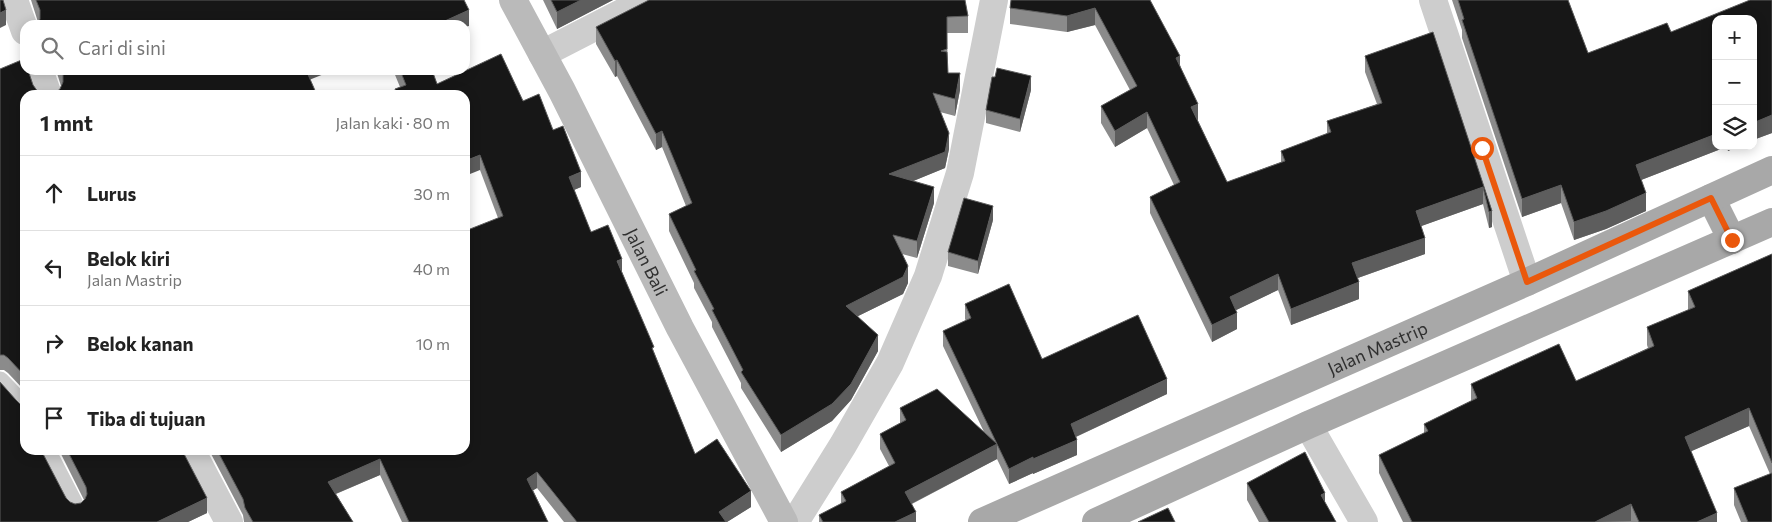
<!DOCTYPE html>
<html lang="id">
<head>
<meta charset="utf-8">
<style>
	body { margin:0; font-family:Commissioner,sans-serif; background:#f2f2f2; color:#222 }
	.controls { position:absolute; right:15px; top:15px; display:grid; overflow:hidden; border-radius:10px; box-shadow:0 2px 12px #0003 }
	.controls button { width:45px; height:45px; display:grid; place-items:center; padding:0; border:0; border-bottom:1px solid #e0e0e0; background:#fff; color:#222; font:25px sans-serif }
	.stop { position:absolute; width:15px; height:15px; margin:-11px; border:4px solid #ea580c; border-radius:50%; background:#fff }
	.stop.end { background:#ea580c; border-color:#fff; box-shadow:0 1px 5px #0008 }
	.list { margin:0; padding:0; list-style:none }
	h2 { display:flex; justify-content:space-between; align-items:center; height:65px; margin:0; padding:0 20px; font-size:21px }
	h2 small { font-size:16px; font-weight:400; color:#767676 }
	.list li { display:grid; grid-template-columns:32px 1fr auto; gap:15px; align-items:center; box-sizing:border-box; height:75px; padding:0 20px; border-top:1px solid #e0e0e0 }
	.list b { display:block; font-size:19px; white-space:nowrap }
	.list p { margin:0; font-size:16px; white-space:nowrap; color:#767676 }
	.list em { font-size:16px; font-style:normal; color:#767676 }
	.icon { flex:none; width:28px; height:28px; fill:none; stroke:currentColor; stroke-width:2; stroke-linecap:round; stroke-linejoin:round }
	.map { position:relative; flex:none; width:1772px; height:522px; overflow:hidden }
	.search { position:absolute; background:#fff; box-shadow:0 2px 12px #0003; left:20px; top:20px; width:450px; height:55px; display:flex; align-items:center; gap:12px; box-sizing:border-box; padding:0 18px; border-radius:15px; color:#767676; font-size:19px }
	.panel { position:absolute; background:#fff; box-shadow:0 2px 12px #0003; left:20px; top:90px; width:450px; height:365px; border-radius:15px }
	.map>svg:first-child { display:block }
</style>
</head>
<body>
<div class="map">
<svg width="1772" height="522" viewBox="0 0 1772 522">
	<rect width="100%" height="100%" fill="#fff"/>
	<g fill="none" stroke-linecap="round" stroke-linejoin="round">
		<!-- lane -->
		<path stroke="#cdcdcd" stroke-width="19" d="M0,381L22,404L25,409
			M46,450L76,508"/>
		<!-- street -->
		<path stroke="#cdcdcd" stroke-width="28" d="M14,0L25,31
			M1433,0L1527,282
			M542,54L647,0
			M39,70L48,95
			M1308,425L1364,522
			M191,450L229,522
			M795,522L843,445L890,363L928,276L960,173L994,0"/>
		<!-- secondary -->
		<path stroke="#bababa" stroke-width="28" id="s1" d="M513,0L562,91L680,328L784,522"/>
		<!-- primary -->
		<g stroke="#a8a8a8" stroke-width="28">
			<path d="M1711,198L1732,240"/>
			<path id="s2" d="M982,522L1527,282L1772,170"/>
			<path d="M1096,522L1308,425L1772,222"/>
		</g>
	</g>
	<!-- wall -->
	<path fill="#8b8b8b" d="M31,0H464L469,26L38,22Z
		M543,0H613L557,29Z
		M1452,0H1568L1588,53L1671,32L1772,0V133L1753,140V19L1716,146H1739L1728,151L1726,147L1641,180L1646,211L1606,229L1574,240L1561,203L1522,217L1462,38V30Z
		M1150,1L1180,65L1198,121L1227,182L1281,162V151L1327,134V121L1377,104L1365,72V56L1433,32L1492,211V227L1489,228L1483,204L1421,226L1425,254L1358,278L1359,299L1291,325L1278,290L1236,310L1237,329L1212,342L1150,213V197L1174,185L1147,128L1115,147L1101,123V106L1130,90L1095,25L1067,32L1010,24V8Z
		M968,16V33H947L948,73L960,90L955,116L940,112L949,149L945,168L913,181L934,203L917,258L902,254L908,283L903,294L858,316L878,351L851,400L832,421L781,452L741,388V383L712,327V322L694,288V283L669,231V214L686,206L662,147L656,150L617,76L615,77L596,44V27Z
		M0,69L33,85L38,92L25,95V391L8,373L4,370H0Z
		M56,70H334L54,94L60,89L61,86Z
		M393,70H432L437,84L523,101L553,130L581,187L574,190L591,232L622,272L695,454L751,507L727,522H564L537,488L533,490L548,522H402L380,475L336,494L353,522H244L243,515L209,450H465L498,218L480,170L465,95H395V89L400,87Z
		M1031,90L1020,132L986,123V110Z
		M993,220L978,274L948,266V252Z
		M1772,254V522H1741L1734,505V488L1770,474L1749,426L1691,451L1717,522H1403L1379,473V455L1424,433V424L1471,401V384L1576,381L1648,348L1647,345V327L1688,310V291Z
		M965,304L1042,359L1167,394L1076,437L1077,455L1033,474V473L1009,484L997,459L912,504L916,522H819V515L841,504V492L889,466L880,449V434L900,423V408L984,432L943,346V331L966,321L965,319Z
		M25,450L70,502L75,504L81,503L84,500L59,450H181L207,513L188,522H0Z
		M1247,483L1325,503L1336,522H1259L1247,500Z"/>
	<!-- shaded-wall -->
	<path fill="#5d5d5d" d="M581,0H613L557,29V12Z
		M1095,8V25L1067,32V16Z
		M6,10V25L0,28V13Z
		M469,10V26L465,27V25H436Z
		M1180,56V72L1176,58Z
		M617,60V76L615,77V61Z
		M304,70H334L304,82Z
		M960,73V90L955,116V99Z
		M1031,76V90L1020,132V119Z
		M1198,104V121L1191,107Z
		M1147,112V128L1115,147V131Z
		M1772,115V133L1753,140V123Z
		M662,131V147L656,150V134Z
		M949,133V149L945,168L889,191V174Z
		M1716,134V146H1726V147L1636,182V165Z
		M1728,146H1739L1728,151Z
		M480,155V170L465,176V161Z
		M581,172V187L569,192V177Z
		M1561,185V203L1522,217V199Z
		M934,187V203L917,258V241Z
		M1483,187V204L1416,228V211Z
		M1646,193V211L1606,229L1574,240V222Z
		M993,206V220L978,274V261Z
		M1492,211V227L1489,228V212Z
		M1425,238V254L1352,280V263Z
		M622,259V274L617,261Z
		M908,266V283L903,294L846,322V306Z
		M1278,274V290L1230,313V297Z
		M1359,282V299L1291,325V309Z
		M1237,313V329L1212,342V325Z
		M878,335V351L851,400L832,421L781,452V435Z
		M1167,379V394L1071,439V424Z
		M1749,408V426L1685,454V437Z
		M1077,440V455L1033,474V459Z
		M997,444V459L905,507V492Z
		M1033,457V473L1009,484V469Z
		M380,459V475L328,497V482Z
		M537,472V488L527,494V479Z
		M751,491V507L727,522H719V512Z
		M1325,493V510L1321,495Z
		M207,498V513L188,522H157Z
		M1631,504V521L1595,522Z
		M916,512V522H895Z
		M1717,513V522H1697Z"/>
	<!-- building -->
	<path fill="#171717" stroke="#5d5d5d" d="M0,0H3L6,10L0,13Z
		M36,0H464L469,10L436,25H37L40,19V10Z
		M551,0H581L557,12Z
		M649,0H965L968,16L947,17V49L941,51L947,52L948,73H960L955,99L933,93L949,133L945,152L889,174L934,187L917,241L893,235L908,266L903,277L846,306L878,335L851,384L832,404L781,435L741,372L743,370L712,310L714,309L694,271L696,270L669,214L692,203L662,131L656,134L617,60L615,61L596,27Z
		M1011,0H1150L1180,56L1176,58L1198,104L1191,107L1227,182L1285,161L1281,151L1331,132L1327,121L1382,103L1365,56L1433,32L1492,211L1489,212L1483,187L1416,211L1425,238L1352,263L1359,282L1291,309L1278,274L1230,297L1237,313L1212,325L1150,197L1180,182L1147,112L1115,131L1101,106L1137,86L1095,8L1067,16L1010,8Z
		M1458,0H1568L1588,53L1667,23L1671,32L1750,0H1772V115L1753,123V19H1716V134L1636,165L1646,193L1606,211L1574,222L1561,185L1522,199L1462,20L1464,19Z
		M501,54L523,101L539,94L553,130L563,126L581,172L569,177L591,232L608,225L622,259L617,261L654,347L652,348L695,454L717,439L751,491L719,512L726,522H577L537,472L527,479L548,522H409L380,459L328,482L353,522H253L245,508L243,499L217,450H465V231L503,216L480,155L465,161V95H397L395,89L406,85L400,70H432L437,84Z
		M24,59L25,61V70H28L33,85L38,92L46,95H25V376L8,358L4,355H0V69Z
		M997,68L1031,76L1020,119L986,110L992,77H995Z
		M61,70H306L317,95H46L54,94L60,89L63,82V74Z
		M964,198L993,206L978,261L948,252Z
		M1772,254V463L1749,408L1685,437L1717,513L1697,522H1639L1631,504L1595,522H1412L1379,455L1428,431L1424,424L1477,398L1471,384L1559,344L1576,381L1654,346L1647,327L1695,307L1688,291Z
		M1009,284L1042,359L1138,315L1167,379L1071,424L1077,440L1033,459V457L1009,469L997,444L905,492L916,512L895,522H823L819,515L846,501L841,492L895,463L880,434L906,420L900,408L937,389L997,444L943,331L971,318L965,304Z
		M0,382L16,400L20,404L25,405V450H41L66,498L70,502L75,504L81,503L85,499L87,494L86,487L67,450H182L207,498L157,522H0Z
		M1305,452L1325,493L1321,495L1336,522H1269L1247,483Z
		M1772,473V522H1748L1734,488Z
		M1168,508L1175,522H1138Z"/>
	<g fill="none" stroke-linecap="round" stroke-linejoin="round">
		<!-- route -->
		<path stroke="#ea580c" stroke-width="6" d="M1482,148L1527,282L1711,198L1732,240"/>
	</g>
	<g text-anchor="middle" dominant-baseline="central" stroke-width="5" stroke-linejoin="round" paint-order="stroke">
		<!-- street labels -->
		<g font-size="18" fill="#303030" stroke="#fff">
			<text stroke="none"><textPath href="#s1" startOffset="294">Jalan Bali</textPath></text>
			<text stroke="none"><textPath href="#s2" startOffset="432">Jalan Mastrip</textPath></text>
		</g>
	</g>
</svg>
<div class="controls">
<button>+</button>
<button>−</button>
<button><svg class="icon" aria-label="layers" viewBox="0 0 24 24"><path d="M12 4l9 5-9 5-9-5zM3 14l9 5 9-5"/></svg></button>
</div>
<div class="stop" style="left:1482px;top:148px"></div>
<div class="stop end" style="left:1732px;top:240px"></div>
<div class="search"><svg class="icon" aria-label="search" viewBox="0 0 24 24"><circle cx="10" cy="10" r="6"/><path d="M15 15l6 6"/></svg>Cari di sini</div>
<section class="panel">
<h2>1 mnt<small>Jalan kaki · 80 m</small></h2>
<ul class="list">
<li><svg class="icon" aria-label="ahead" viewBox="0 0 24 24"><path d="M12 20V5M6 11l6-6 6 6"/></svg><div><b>Lurus</b></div><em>30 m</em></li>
<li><svg class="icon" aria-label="left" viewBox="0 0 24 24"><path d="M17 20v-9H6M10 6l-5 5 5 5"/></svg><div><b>Belok kiri</b><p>Jalan Mastrip</p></div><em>40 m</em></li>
<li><svg class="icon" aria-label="right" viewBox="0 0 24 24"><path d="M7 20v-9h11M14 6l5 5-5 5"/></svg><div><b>Belok kanan</b></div><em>10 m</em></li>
<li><svg class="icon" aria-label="arrive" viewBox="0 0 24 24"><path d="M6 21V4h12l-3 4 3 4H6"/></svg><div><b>Tiba di tujuan</b></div></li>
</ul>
</section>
</div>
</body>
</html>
